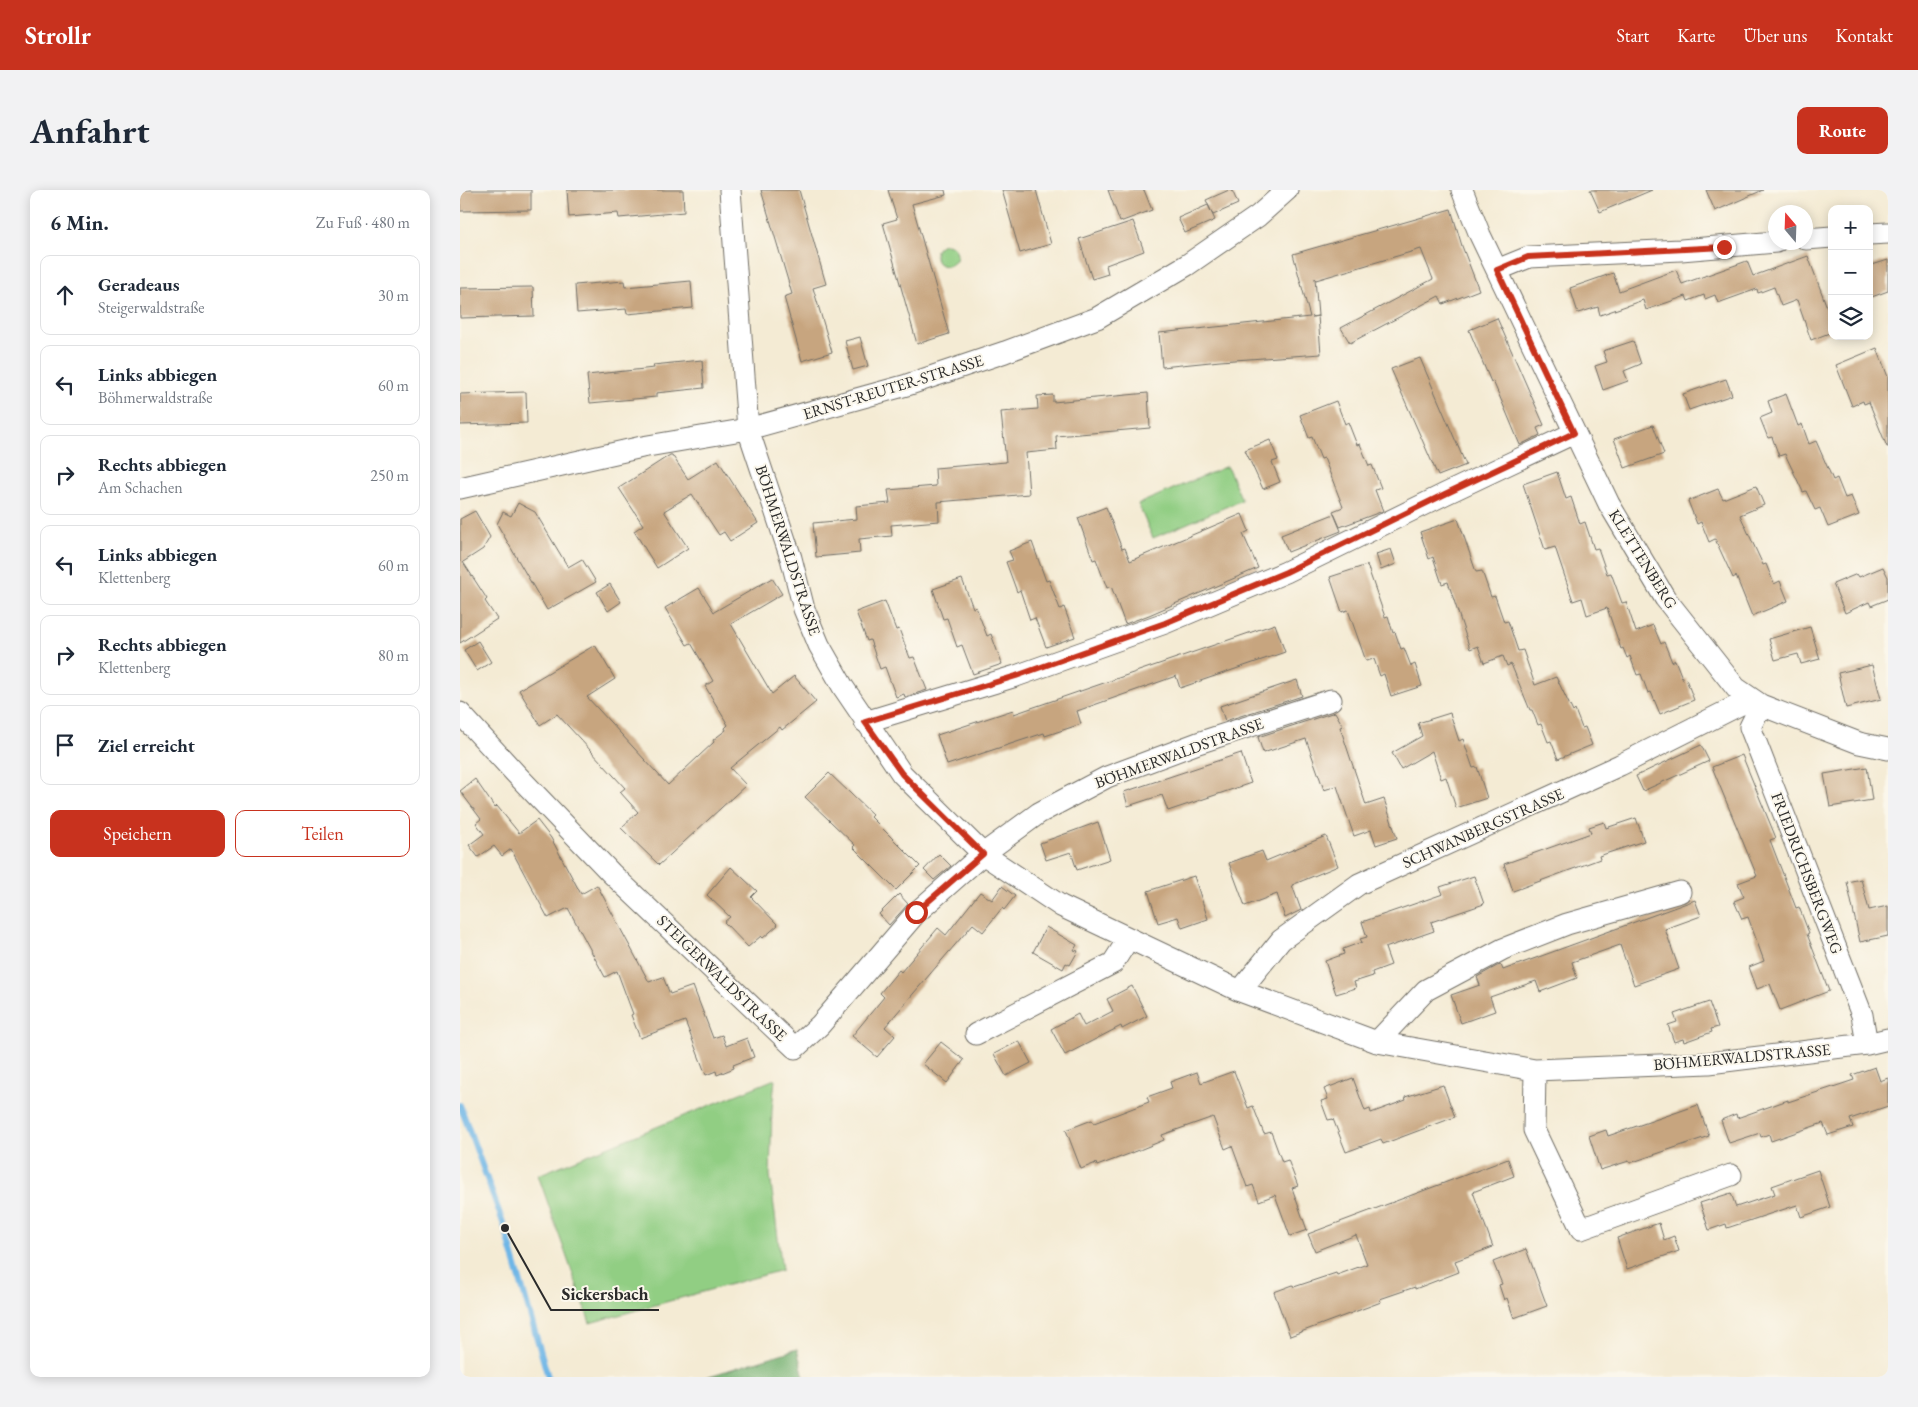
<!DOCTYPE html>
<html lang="de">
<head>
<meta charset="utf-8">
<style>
	body { margin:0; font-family:"EB Garamond",serif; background:#f2f2f3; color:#1f2937 }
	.controls { position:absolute; right:15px; top:15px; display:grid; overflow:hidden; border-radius:10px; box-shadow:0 2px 12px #0003 }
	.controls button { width:45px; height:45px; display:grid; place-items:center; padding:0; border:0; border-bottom:1px solid #e0e1e3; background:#fff; color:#1f2937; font:25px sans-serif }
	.compass { position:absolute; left:1308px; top:15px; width:45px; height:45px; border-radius:50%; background:#fff; box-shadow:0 2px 12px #0003; rotate:341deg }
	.stop { position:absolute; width:15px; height:15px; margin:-11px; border:4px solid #c8321e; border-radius:50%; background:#fff }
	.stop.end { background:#c8321e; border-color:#fff; box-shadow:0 1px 5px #0008 }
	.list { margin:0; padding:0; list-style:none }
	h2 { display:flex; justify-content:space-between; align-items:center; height:65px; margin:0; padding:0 20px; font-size:21px }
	h2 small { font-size:16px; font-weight:400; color:#747a83 }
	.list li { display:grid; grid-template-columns:32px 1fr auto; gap:15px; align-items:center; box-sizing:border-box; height:80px; margin:0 10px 10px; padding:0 10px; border:1px solid #e0e1e3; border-radius:10px }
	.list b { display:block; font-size:19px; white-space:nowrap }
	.list p { margin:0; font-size:16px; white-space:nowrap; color:#747a83 }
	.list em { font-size:16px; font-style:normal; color:#747a83 }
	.actions { display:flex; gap:10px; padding:15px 20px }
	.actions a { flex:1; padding:11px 0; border:1px solid #c8321e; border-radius:10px; text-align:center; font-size:18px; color:#c8321e }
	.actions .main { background:#c8321e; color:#fff }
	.icon { flex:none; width:28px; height:28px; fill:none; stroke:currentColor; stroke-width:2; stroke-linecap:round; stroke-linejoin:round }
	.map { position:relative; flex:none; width:1428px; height:1187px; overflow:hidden; border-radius:10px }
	header { display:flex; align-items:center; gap:30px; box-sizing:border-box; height:70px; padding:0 25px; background:#c8321e; color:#fff }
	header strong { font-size:24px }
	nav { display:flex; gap:28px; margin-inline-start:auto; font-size:18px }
	.intro { display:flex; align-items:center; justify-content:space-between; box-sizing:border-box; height:120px; padding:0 30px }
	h1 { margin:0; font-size:35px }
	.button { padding:12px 22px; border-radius:10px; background:#c8321e; color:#fff; font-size:18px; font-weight:700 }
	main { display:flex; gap:30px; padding:0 30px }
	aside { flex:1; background:#fff; border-radius:10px; box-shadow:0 2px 12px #0003 }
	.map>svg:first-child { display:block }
</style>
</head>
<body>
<header>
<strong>Strollr</strong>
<nav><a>Start</a><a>Karte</a><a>Über uns</a><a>Kontakt</a></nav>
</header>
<div class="intro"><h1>Anfahrt</h1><a class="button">Route</a></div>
<main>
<aside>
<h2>6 Min.<small>Zu Fuß · 480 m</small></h2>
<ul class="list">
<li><svg class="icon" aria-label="ahead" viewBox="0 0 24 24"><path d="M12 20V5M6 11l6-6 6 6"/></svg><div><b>Geradeaus</b><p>Steigerwaldstraße</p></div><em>30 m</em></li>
<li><svg class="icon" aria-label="left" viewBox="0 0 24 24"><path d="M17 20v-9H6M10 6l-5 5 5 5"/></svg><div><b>Links abbiegen</b><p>Böhmerwaldstraße</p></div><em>60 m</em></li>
<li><svg class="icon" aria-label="right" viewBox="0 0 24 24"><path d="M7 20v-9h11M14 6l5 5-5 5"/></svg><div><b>Rechts abbiegen</b><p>Am Schachen</p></div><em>250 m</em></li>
<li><svg class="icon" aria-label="left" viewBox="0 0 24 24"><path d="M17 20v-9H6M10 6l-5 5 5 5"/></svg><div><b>Links abbiegen</b><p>Klettenberg</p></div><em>60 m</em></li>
<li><svg class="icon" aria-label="right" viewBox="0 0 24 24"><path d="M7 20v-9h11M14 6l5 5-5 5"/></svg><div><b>Rechts abbiegen</b><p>Klettenberg</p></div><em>80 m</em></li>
<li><svg class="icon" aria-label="arrive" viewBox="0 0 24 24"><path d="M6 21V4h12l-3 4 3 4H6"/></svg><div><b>Ziel erreicht</b></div></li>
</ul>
<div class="actions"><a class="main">Speichern</a><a>Teilen</a></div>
</aside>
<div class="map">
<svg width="1428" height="1187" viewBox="0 0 1428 1187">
	<rect width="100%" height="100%" fill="#fbf7ec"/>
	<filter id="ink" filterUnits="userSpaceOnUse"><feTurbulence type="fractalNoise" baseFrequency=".02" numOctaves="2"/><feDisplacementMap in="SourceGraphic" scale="10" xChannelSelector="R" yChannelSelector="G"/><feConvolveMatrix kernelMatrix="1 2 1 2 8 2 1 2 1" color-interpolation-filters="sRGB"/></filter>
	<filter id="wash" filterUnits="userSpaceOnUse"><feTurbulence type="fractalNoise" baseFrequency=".0096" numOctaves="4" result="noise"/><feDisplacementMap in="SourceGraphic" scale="20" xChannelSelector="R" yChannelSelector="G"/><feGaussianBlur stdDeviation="1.12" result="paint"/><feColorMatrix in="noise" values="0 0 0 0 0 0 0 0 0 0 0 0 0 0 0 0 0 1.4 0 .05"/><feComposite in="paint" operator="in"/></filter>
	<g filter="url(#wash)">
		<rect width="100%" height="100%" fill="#f4ebd4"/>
		<!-- green -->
		<path fill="#91ce83" stroke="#5e7c57" d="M475 65a11 11 0 1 1 22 0a11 11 0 1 1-22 0Z
			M767,276L782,310L693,348L678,314Z
			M315,889L312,920L310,985L322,1080L130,1133L78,985Z"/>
		<!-- forest -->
		<path fill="#74b171" stroke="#506e4e" d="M337,1159L344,1187H246Z"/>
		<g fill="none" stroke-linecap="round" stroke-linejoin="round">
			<!-- stream -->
			<path stroke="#6eb6e6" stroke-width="6" d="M0,915L45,1038L88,1187"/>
		</g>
		<g id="blocks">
			<!-- building -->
			<path fill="#c7a57f" d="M0,0H71V20L0,21Z
				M107,0H223L224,22L159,28L158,23L109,27Z
				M301,0H339L366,94L353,98L372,162L342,171L324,107L332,104Z
				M428,0H485L486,5L452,14L489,144L457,154L423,33L437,29Z
				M542,0H576L591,54L560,63Z
				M648,0H684L692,20L660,32Z
				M769,0H772L778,14L753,25L746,10Z
				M1130,0H1192L1140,22Z
				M1246,0H1303L1255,21Z
				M748,15L755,30L725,43L718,28Z
				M991,19L1002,56L1019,100L983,114L979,106L890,153L881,138L973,89L961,59L856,90L855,88L858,126L852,127L858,126L861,164L760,171L702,177L699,143L850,127L833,64Z
				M673,31L684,61L646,75L648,84L632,89L619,49Z
				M1348,66L1368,120L1372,119V142L1351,150L1337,110L1321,116L1314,97L1298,103L1297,99L1258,113L1255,105L1245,109L1244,105L1228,111L1226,106L1186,120L1183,110L1140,125L1138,117L1118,123L1110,98L1153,83L1159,101L1216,80L1222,94L1287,71L1293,86Z
				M1428,70V101L1409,108V76Z
				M164,91L165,97L231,91L233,118L167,124L166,119L117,123L115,95Z
				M73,97L74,126L0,128V98Z
				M1037,128L1084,235L1077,238L1080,245L1060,255L1045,219L1033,191L1031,192L1009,140Z
				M400,147L408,176L393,180L385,151Z
				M1173,151L1181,174L1164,181L1168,191L1143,200L1135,176L1147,172L1143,161Z
				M1417,158L1428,187V257H1427L1409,212L1404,214L1403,211L1392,216L1376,175Z
				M960,168L1006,275L978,286L931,179Z
				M242,170L244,198L196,203V207L130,213L127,185L194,178L193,175Z
				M1266,189L1272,205L1229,220L1223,204Z
				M66,202L67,233L0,235V204Z
				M688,203L690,238L596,246L597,260L566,263L569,304L478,312L479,331L431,335L432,346L399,349L400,363L356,367L353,333L397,329L396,316L430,313L428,300L476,296L475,278L546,272L541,222L578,219L577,206L593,205V212Z
				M1326,204L1338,236L1342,234L1349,254L1356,251L1373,290L1377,288L1385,308L1391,306L1399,325L1368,337L1360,318L1355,320L1346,301L1343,302L1325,264L1319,266L1312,247L1308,248L1300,228L1312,223L1308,211Z
				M876,211L885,234L888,232L897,255L900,254L909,276L912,275L921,298L915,300L923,321L880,337L873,321L883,317L864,268L861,269L852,247L849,248L840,225Z
				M1193,235L1204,264L1165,278L1154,249Z
				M810,250L818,270L812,272L820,292L803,299L785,260Z
				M210,265H212L228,289L258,270L298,333L270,351L264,342L259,345L232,304L204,321L228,358L197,378L174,341L183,335L159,298Z
				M1097,282L1106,309L1111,307L1120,334L1125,332L1134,359L1138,358L1147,384L1151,383L1162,413L1166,412L1176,442L1193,435L1201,454L1204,452L1212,472L1215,470L1223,490L1226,489L1234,510L1200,524L1191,502L1188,503L1181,484L1177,485L1170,466L1167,468L1163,458L1161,459L1147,418L1127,425L1122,408L1113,411L1095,357L1085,360L1063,294Z
				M1296,296L1304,315L1280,325L1303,375L1306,374L1314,394L1320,391L1328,411L1292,426L1276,386L1273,388L1255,349L1249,352L1241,332L1237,334L1228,311L1258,299L1263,309Z
				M58,313L75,322L108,377L122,369L136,392L87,420L37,334L43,322L51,326Z
				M646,317L662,359L665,358L670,371L782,324L789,341L783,344L798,378L689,425L665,434L651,396L647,398L636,369L633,370L618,328Z
				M15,321L30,347L23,359L3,372L27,409L25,411L37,429L0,453V329Z
				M874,324L881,341L828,362L821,345Z
				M998,329L1016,382L1022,381L1031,407L1035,406L1044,432L1048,431L1058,461L1063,460L1075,495L1096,487L1113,522L1115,520L1122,538L1125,537L1132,555L1098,569L1091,551L1088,552L1081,534L1078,535L1072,520H1070L1051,474L1047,476L1043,466L1024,473L1018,456L1010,459L988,392L982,394L973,367L969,369L960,342Z
				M572,352L586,391L589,390L600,419L604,417L615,447L586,457L575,428L570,430L560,400L557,402L546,372L553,370L549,361Z
				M931,359L936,374L921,380L916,364Z
				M907,375L925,427L928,426L933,443L935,442L941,459L944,458L951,476L955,474L962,496L931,506L924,484L920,486L914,469L906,471L888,420L882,422L870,387Z
				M1423,377L1428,387V409L1411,416L1409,412L1385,423L1373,394L1397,384L1399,387Z
				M312,388L322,404L271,434L312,504L334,486L356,512L322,540L320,537L270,578L286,595L199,675L161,638L178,622L160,602L165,598L97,524L80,535L59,500L135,455L155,489L127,507L208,595L254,552L253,550L266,540L265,538L268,535L245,496L253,491L231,453L227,455L205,418L239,398L254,422Z
				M502,389L513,418L516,417L527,446L531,444L542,474L513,484L502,455L497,457L487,428L483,429L473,399Z
				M150,394L161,412L148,421L137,402Z
				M425,411L436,440L439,439L450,468L454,467L467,500L445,507L444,504L436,507L425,477L420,479L410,450L407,451L396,422Z
				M815,434L825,462L720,498L716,486L617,521L621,534L585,546L584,543L487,575L477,545L553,520L554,524Z
				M1350,437L1360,469L1341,474L1338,464L1315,470L1309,449Z
				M18,451L31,472L17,481L4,460Z
				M1412,475L1421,509L1386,518L1378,483Z
				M837,490L842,506L765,531L760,516Z
				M875,522L883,536L880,537L906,615L924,609L937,648L916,655L911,640L894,646L877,596L864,600L846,549L803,563L798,547Z
				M990,523L999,551L1003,549L1013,578L1017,577L1027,608L996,618L986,587L981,589L972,561L941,579L932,563L962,546L958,533Z
				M1241,555L1249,571L1183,601L1176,586Z
				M781,563L791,593L708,621L702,605L668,616L664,602Z
				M1282,565L1316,648L1310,650L1336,718L1339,717L1349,743L1347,744L1369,801L1320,820L1310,794L1297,799L1289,777L1304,771L1288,727L1282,729L1274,711L1284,707L1278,693L1297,686L1252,577Z
				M1407,577L1412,610L1370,617L1364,584Z
				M369,583L413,625L411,627L460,676L436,700L393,657L395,655L345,607Z
				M15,589L35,618L37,616L59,643L77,630L91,648L121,704L137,695L189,792L203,787L210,804L233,796L253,848L262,845L266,856L287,848L294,867L273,875L274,878L257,885L256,881L246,885L225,831L180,848L171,825L173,824L157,781L145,787L108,718L88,728L51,659L42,666L34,656L18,667L9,655L24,644L16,633L21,629L0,601Z
				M1176,628L1184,651L1139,666L1140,669L1053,701L1044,674L1131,643L1129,637L1144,632L1146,638Z
				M638,632L650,669L617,680L611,662L586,670L580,653Z
				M866,646L878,676L832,695L841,720L825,728L817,704L785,716L769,673L802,661L806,671Z
				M479,664L491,676L474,690L464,680Z
				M271,677L297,701L291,707L318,735L303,748L301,746L288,757L264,732L270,727L247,705Z
				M734,686L748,729L722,738L718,727L698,733L688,701Z
				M1014,686L1024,714L971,732L974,741L925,758L931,775L912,782L913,786L894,792L896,798L876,804L865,771L884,764L883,759L902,752L900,749L907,747L902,732L983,704L980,697Z
				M1401,689L1409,720L1428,716V746L1400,752L1387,692Z
				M542,696L555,706L544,720L542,718L523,742L513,734L476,777L425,837L435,846L417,867L392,846L424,807L420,803L439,780L441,782L478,738L486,745L520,702L532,710Z
				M439,704L448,714L429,735L419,724Z
				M1235,710L1241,726L1205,739L1219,779L1174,795L1160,755L1112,772L1117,788L1080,802L1076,791L1030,807L1035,821L1001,833L991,805L1020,795L1017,787L1037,776L1041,775L1043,780Z
				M586,737L617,755L614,760L618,761L610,775L606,773L603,779L573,762Z
				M672,796L687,826L662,839L661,836L605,865L591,839L618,824L624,836L653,821L647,809Z
				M1249,812L1258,837L1251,839L1252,842L1224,852L1223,849L1214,852L1208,835L1217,832L1214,824Z
				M559,851L571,873L546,886L534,864Z
				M481,852L504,870L487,893L463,874Z
				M1415,877L1420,891L1428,888V916L1390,929L1393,937L1368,945L1363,933L1311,951L1309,944L1301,947L1300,943L1269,953L1261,930L1276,924L1277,928L1328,910V912L1394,890L1392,885Z
				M774,881L788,918L793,916L804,944L811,942L822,972L828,970L838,996L832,998L847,1040L830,1046L815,1005L799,1011L793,995L787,997L772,956L765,959L753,927L702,945L704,950L677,961L637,976L636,973L621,979L606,940L632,930L634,933L689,912L687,907L712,898L710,892L737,882L741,893Z
				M893,888L905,921L910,919L911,923L946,910L945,907L983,895L995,927L923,954L921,949L886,962L873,929L868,930L861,911L868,909L864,899Z
				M1238,915L1249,946L1170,973L1169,971L1140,980L1129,946L1146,940L1148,946Z
				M1048,969L1054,986L1013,1002L1033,1057L995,1071L999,1082L955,1099V1097L920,1109L921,1112L830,1146L814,1102L833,1095L834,1097L876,1083L877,1085L907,1074L896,1045L855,1061L848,1044Z
				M1358,980L1370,1017L1341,1027L1337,1015L1267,1038L1266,1034L1249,1040L1240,1013L1271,1003L1276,1017L1315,1004L1312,996Z
				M1199,1033L1204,1050L1214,1046L1219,1061L1167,1079L1157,1048Z
				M1066,1059L1087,1116L1054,1128L1047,1108L1044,1110L1039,1095L1042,1094L1033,1072Z"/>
		</g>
	</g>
	<g filter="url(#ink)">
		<use href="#blocks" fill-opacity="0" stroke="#716e66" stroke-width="1"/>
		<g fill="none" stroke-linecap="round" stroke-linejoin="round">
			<defs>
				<path id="street" d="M270,0L288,239L331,368L344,419L359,455L383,497L442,584L523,664L601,716L780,801L917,852L1075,880L1249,873L1407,854L1428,849
					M1002,0L1020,45L1149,314L1205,408L1276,498L1301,515L1399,553L1428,559
					M1409,44L1428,43
					M1346,49L1372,47
					M1037,80L1069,67L1221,60L1316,52
					M0,298L182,257L288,239L447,195L545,162L637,128L727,75L798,26L827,0
					M1301,515L1290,537L1402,825L1407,854
					M0,523L56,584L151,683L335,858L360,835L456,723L523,664L579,623L647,587L738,553L871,510
					M405,532L556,486L705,433L826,382L985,304L1114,243
					M780,801L821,750L899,694L1160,575L1291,509
					M516,844L653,773L669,748
					M917,852L966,800L1043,759L1107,734L1220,702
					M1075,880L1074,940L1121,1039L1271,985"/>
			</defs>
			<!-- street casing -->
			<use href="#street" stroke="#716e66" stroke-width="23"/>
			<!-- street -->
			<use href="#street" stroke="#fff" stroke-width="21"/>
		</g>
	</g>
	<g fill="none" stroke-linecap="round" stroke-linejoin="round" filter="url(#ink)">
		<!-- route -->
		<path stroke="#c8321e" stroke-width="6" d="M456,722L523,664L442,584L405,532L556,486L705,433L826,382L985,304L1114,243L1037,80L1068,67L1264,57"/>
	</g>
	<g text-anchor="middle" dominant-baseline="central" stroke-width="4" stroke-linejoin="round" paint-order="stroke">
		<!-- street labels -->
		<g font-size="16" fill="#2b2b2b" stroke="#fbf7ec">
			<text transform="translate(433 197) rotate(-17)">ERNST-REUTER-STRASSE</text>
			<text transform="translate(328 360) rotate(72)">BÖHMERWALDSTRASSE</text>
			<text transform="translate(1183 369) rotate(58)">KLETTENBERG</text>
			<text transform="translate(719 563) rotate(-20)">BÖHMERWALDSTRASSE</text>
			<text transform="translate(1023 638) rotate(-24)">SCHWANBERGSTRASSE</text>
			<text transform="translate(1347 683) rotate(69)">FRIEDRICHSBERGWEG</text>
			<text transform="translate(262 788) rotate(44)">STEIGERWALDSTRASSE</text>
			<text transform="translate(1282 867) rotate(-5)">BÖHMERWALDSTRASSE</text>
		</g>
	</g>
	<!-- callouts -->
	<path fill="none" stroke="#2b2b2b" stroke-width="2" d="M45 1038L91 1120H199"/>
	<circle fill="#2b2b2b" stroke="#fbf7ec" stroke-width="2" cx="45" cy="1038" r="5"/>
	<g font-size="18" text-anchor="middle" font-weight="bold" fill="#2b2b2b" stroke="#fbf7ec" stroke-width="4" stroke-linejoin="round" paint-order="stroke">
		<text x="145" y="1110">Sickersbach</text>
	</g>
</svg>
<div class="controls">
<button>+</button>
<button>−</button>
<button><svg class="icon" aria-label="layers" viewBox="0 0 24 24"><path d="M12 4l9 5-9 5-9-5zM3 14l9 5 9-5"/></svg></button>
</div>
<svg class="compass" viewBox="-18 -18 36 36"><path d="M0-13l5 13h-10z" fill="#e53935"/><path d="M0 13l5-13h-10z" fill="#747a83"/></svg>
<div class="stop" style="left:456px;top:722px"></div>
<div class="stop end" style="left:1264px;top:57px"></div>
</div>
</main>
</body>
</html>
